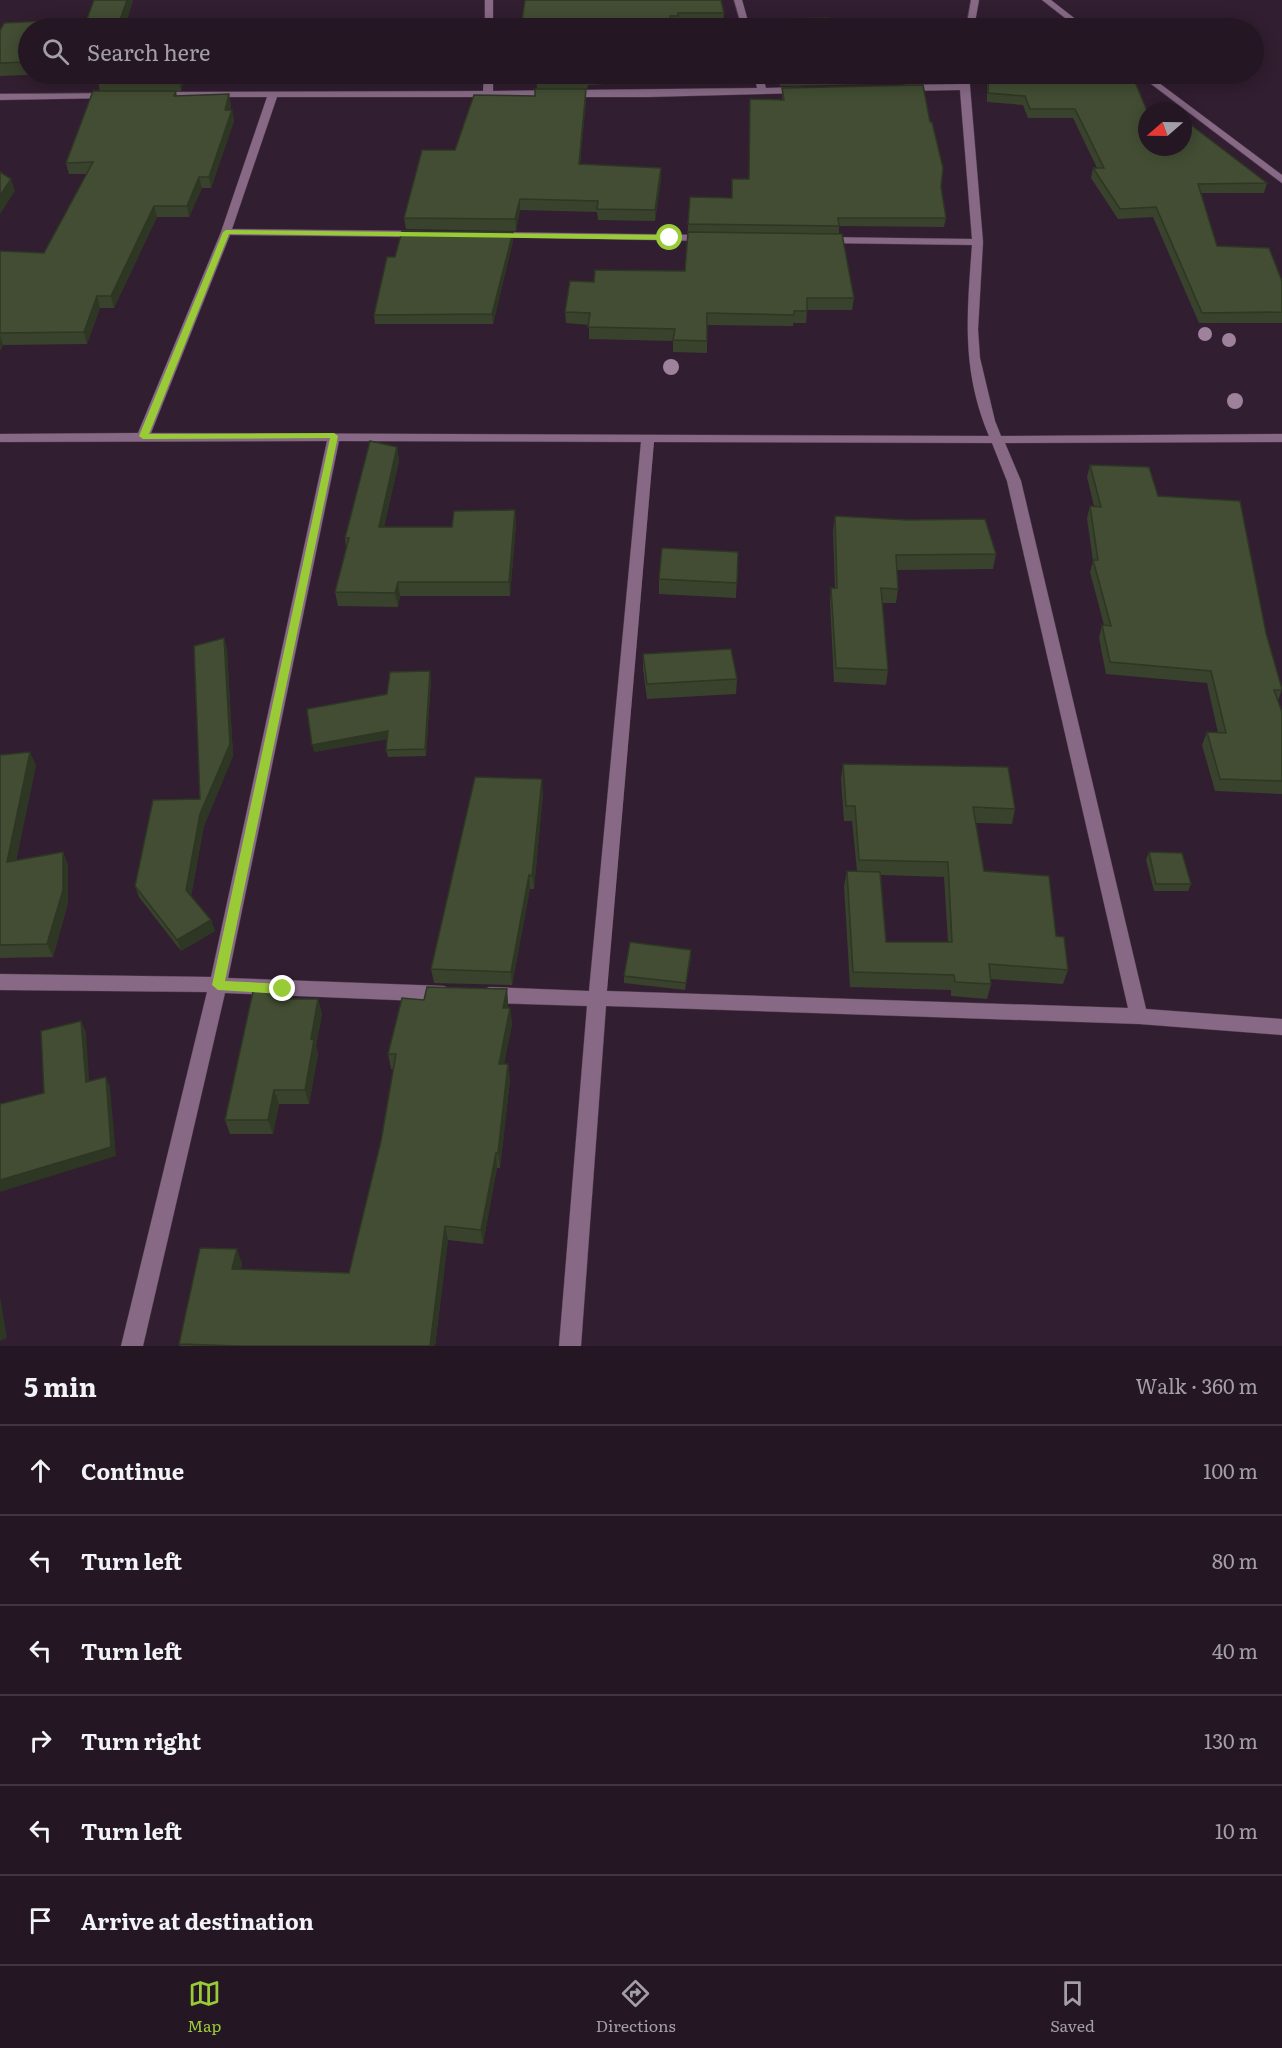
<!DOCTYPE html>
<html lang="en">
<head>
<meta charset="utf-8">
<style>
	body { margin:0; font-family:Literata,serif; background:#2d1f2c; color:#f1f3f6 }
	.compass { position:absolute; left:1138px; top:102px; width:54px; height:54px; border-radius:50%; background:#251624; box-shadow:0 3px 15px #0003; rotate:250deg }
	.stop { position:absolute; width:18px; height:18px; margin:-14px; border:4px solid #98cb36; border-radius:50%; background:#fff }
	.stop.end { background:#98cb36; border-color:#fff; box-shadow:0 2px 6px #0008 }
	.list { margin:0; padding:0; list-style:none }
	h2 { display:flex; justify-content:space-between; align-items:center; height:78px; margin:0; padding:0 24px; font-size:26px }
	h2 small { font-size:20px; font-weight:400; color:#a39fa6 }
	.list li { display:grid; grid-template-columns:39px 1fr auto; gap:18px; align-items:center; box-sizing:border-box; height:90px; padding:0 24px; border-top:2px solid #423541 }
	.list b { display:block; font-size:22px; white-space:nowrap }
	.list em { font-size:20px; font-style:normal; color:#a39fa6 }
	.icon { flex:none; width:33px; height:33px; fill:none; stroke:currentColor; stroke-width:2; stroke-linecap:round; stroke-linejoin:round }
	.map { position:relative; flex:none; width:1282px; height:1346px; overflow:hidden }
	.search { position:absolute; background:#251624; box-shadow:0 3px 15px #0003; left:18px; right:18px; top:18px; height:66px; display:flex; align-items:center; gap:15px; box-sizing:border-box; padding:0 21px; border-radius:33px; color:#a39fa6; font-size:22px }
	.sheet { height:618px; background:#251624 }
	nav { display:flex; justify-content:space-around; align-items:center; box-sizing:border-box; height:84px; border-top:2px solid #423541; background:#251624; font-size:16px; color:#a39fa6 }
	nav a { display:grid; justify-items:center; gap:3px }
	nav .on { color:#98cb36 }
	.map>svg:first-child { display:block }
</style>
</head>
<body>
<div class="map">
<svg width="1282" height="1346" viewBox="0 0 1282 1346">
	<rect width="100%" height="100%" fill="#311e30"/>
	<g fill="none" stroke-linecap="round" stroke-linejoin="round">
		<defs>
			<path id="minor" d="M485,0H493V28H485Z
				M734,0H742L750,28H742Z
				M971,0H979L974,28H966Z
				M1042,0H1051L1087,28H1078Z
				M484,74H493V91L757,88L754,74H762L766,88L801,87L806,90L801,93L649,97H277L232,229L421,231L426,234L421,237L230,235L151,433L989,436C961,369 967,315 972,245L823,243L818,240L823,237L972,239L960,90L903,91L898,88L903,85L960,84L961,74H969L983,242L978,330L980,358L995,421L1001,436L1282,434V442L1005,443L1021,481L1146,1009L1282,1019V1035L1139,1024L606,1006L581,1346H559L587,1006L489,1003L483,1000L480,995L483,990L489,987L589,991L641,442L339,441L228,978L444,986L450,989L453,994L450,999L444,1002L225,993L143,1346H121L207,992L0,990V974L211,977L327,441L0,442V434L138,433L221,232L267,97H156L153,96V92L483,91ZM654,442L992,443L1007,481L1128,1008L607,991Z
				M1138,74H1147L1282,175V183Z
				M114,93L116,95L111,98L0,100V94Z
				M493,232L706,235L711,238L706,241L489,237L488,235Z"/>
		</defs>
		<!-- minor casing -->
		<use href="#minor" stroke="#4d3b4c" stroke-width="1"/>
		<!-- minor -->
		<use href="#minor" fill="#876985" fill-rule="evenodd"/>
	</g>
	<!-- trees -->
	<g fill="#9e829c">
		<circle cx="1205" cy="334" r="7"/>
		<circle cx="1229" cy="340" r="7"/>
		<circle cx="671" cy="367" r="8"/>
		<circle cx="1235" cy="401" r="8"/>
	</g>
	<!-- wall -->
	<path fill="#39422c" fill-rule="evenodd" d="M94,0H133L126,23L28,28V74H48L0,76V31L87,19Z
		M525,0L724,13L723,23H678V26H671Z
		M67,74H185L181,91H176L177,96L231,105L230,110H232L234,121L211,188H202L189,217H157L114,308H100L87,344L3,345L0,351V251L44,253L87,174H69L66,163L100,91L98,82H69Z
		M536,74H606V84L588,85L587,89H553H586V100L580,164L661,179L655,221L598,220L597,212L520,210L516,231L406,229L404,218L455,150L535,96L537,89Z
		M778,74H921L922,76L921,83L780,86Z
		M987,74H1128L1147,147L1267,183L1264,193H1201L1217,246L1282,281V323H1199L1153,217L1118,219L1091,178L1093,168H1097L1073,118H1028L1023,105L987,102Z
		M782,88L941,187L946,218L944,227L839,226V234L854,298L852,310H807L806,323H793V326L707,325V353L673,352V341L589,339V325L566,323L565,312L594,282L685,271L690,197L732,198L748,179L782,100Z
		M513,232V241L493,324H375L374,315L395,257Z
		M397,447L399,461L384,527H452L515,510L516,524L510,596H400L398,607L338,606L335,592L346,548L345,538Z
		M1090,465L1158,496L1266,633L1282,689L1278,701L1282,712V794L1215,791L1202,745L1207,732L1218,733L1207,683L1106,674L1099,638L1102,625H1104L1090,572L1093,561L1087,518L1090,506H1094L1087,477Z
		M835,516L996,554L993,569L897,570L898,589L896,603H882L888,670L886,685L834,682L830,603L831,588H835L833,531Z
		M738,552L736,598L659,594V579Z
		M224,638L227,650L233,756L204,826L191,896L211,920L215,931L181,951L139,897L135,886L200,799Z
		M643,654L737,679L736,694L647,699L643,669Z
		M431,679L426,756L388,757L386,750L387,739L314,752L387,694Z
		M0,755L36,765L16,861L63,852L68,865V903L53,957L0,958Z
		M843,764L1015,809L1012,824L976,823L984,871L1056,936L1068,970L1063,984L990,979L991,984L987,999L951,996V990L850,987L844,886L847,871H857L852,821H844L841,779ZM881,875L944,877L948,942H886Z
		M543,793L534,889H530L512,985L434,983L431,969Z
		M1149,852L1191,884L1188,891H1154L1146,860Z
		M691,957L685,990L624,983V976Z
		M290,988L293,999H318L322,1014L316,1046L318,1054L309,1104H279L273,1134H230L225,1120Z
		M507,989L508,1005V1008H510L512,1024L504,1064H508L510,1080L500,1168H497L483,1244L448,1240L435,1346H180L179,1344L242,1263L241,1269L349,1273L381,1141L394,1069H391L388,1054L424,1000Z"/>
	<!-- shaded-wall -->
	<path fill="#2e3624" d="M127,0H133L124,28L119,23Z
		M193,20L195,28H191Z
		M179,74H185L181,91L178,79Z
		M586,89V100L579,175V164Z
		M229,94L231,105L227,121L225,110Z
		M232,110L234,121L211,188L209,177Z
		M661,168V179L655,221V210Z
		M199,177L202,188L189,217L187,206Z
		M11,179L15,191L0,214V196Z
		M520,199V210L516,231L515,219Z
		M154,206L157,217L114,308L111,296Z
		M513,232V241L493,324L492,314Z
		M97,296L100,308L87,344L84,332Z
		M0,335L3,345L0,351Z
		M397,447L399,461L381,541L379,527Z
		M515,510L516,524L510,596L509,582Z
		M398,582L400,596L398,607L395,593Z
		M224,638L227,650L233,756L204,826L190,901L186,890Z
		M430,671L431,679L426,756L425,749Z
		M388,731L389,739L314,752L312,745Z
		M30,752L36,765L13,875L7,862Z
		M542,779L543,793L534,889L532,876Z
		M63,852L68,865V903L53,957L47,944Z
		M529,875L530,889L512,985L511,972Z
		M211,920L215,931L181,951L177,940Z
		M691,950V957L685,990L686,983Z
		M290,988L294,1002L288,999Z
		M507,989L508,1005L505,1023L503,1008Z
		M318,999L322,1014L316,1046L318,1054L309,1104L305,1090L311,1039Z
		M510,1008L512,1024L501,1079L499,1064Z
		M81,1021L86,1032L90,1092L86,1082Z
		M508,1064L510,1080L500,1168L498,1153Z
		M106,1077L110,1087L116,1156L0,1192V1180Z
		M274,1090L279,1104L273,1134L268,1120Z
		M496,1153L497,1168L483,1244L481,1230Z
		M445,1226L448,1240L435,1346H430Z
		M237,1249L242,1263L238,1283L232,1269Z
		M0,1296L7,1338L0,1341Z"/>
	<!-- building -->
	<path fill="#424d33" stroke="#2e3624" stroke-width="1.5" d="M94,0H127L119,23L193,20L191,28H28V62L0,63V31L4,23L87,19Z
		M525,0H721L724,13H678V16H670L671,28H521Z
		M829,18L833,28H773L772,19Z
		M99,74H179L178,79H97Z
		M536,74H606H587V78L536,79Z
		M780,74H921L922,76L781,80Z
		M989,74H1128L1133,77L1147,111V147H1183V127L1191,125L1267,183L1198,184L1217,246L1269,248L1282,281V312L1202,313L1156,207L1120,209L1093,168H1104L1075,109H1030L1025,96L988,93Z
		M923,85L930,122H932L943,168L941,187L946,218H838L839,226L688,224L690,197L732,198V179H749L750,99L784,100L782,88Z
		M535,89H586L579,164L661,168L655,210L597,209L598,201L520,199L515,219L404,218L422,150H455L474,95L535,96Z
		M93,91H176L174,96L229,94L225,110H232L209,177H199L187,206H154L111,296H97L84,332L0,333V251L44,253L93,162L66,163Z
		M0,172L11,179L0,196Z
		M402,231L513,232L492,314L374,315L387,257H395Z
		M688,232L842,234L854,298H807V311H794V315L707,313V341L673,340L675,329L588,327L590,313L565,312L570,281L594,282L595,270L685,271Z
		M370,441L397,447L379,527H452L454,511L515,510L509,582H398L395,593L335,592L349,538H345Z
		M1090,465L1149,467L1158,496L1240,501L1266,633L1282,689V690H1274L1282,712V781L1220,779L1207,732L1226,733L1211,671L1110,662L1102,625L1111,626L1093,560H1098L1090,506L1101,507Z
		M835,516L908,520L985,519L996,554L896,555L898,589L881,588L888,670L836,668L831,588H837Z
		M662,548L738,552L737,583L659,579Z
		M224,638L230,744L200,814L186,890L211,920L177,940L135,886L153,800L200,799L194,646Z
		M731,649L737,679L647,684L643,654Z
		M430,671L425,749L386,750L388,731L312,745L307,709L387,694L390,672Z
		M30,752L7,862L63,852V890L47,944L0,945V755Z
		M843,764L1008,767L1015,809L973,807L984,871L1049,876L1056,936L1064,937L1068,970L989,964L991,984L955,982L954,975L853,972L847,871L880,872L886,942H952L948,862L859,860L855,806H846Z
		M475,777L542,779L532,876L529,875L511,972L431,969Z
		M1149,852L1182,853L1191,884H1156Z
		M630,942L691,950L686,983L624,976Z
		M254,987L290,988L288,999H318L311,1039L314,1040L305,1090H274L268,1120H225Z
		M427,987L507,989L503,1008H510L499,1064H508L498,1153H496L481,1230L445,1226L430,1346H240L179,1344L200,1248L237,1249L232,1269L349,1273L381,1141L396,1054H388L402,998L424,1000Z
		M81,1021L86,1082L106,1077L111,1147L0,1180V1104L44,1093L41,1031Z"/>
	<!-- route -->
	<path fill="#98cb36" d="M226,230L670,235L673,238L670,240L229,234L149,434L334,433L338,436L225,981L283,984L288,989L283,994L218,990L212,985L330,438L143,439L139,436L223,232Z"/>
</svg>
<svg class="compass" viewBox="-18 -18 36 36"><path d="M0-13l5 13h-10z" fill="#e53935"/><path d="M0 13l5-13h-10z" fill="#a39fa6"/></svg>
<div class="stop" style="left:670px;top:238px"></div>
<div class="stop end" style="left:283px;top:989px"></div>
<div class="search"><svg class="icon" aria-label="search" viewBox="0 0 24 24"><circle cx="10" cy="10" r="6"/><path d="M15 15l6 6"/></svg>Search here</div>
</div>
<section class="sheet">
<h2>5 min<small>Walk · 360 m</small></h2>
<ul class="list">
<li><svg class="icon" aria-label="ahead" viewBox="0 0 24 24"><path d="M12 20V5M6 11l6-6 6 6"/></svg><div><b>Continue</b></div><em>100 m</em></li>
<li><svg class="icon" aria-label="left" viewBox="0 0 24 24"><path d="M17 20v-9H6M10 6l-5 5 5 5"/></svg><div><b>Turn left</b></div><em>80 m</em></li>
<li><svg class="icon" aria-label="left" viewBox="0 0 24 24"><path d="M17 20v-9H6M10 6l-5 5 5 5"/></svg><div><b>Turn left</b></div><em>40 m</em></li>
<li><svg class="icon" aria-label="right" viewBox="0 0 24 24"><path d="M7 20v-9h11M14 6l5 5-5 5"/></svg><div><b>Turn right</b></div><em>130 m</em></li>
<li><svg class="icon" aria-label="left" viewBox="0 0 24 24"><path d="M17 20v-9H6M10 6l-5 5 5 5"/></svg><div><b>Turn left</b></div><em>10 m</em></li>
<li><svg class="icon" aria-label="arrive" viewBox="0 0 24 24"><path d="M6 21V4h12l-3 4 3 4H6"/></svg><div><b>Arrive at destination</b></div></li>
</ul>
</section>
<nav>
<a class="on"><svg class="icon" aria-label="map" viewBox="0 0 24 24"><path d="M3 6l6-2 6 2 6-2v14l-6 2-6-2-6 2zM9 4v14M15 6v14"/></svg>Map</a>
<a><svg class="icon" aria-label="directions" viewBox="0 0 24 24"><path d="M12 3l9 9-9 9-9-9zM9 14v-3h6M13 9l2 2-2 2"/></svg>Directions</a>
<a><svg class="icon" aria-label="saved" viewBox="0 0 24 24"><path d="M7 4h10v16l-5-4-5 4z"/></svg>Saved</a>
</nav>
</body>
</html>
